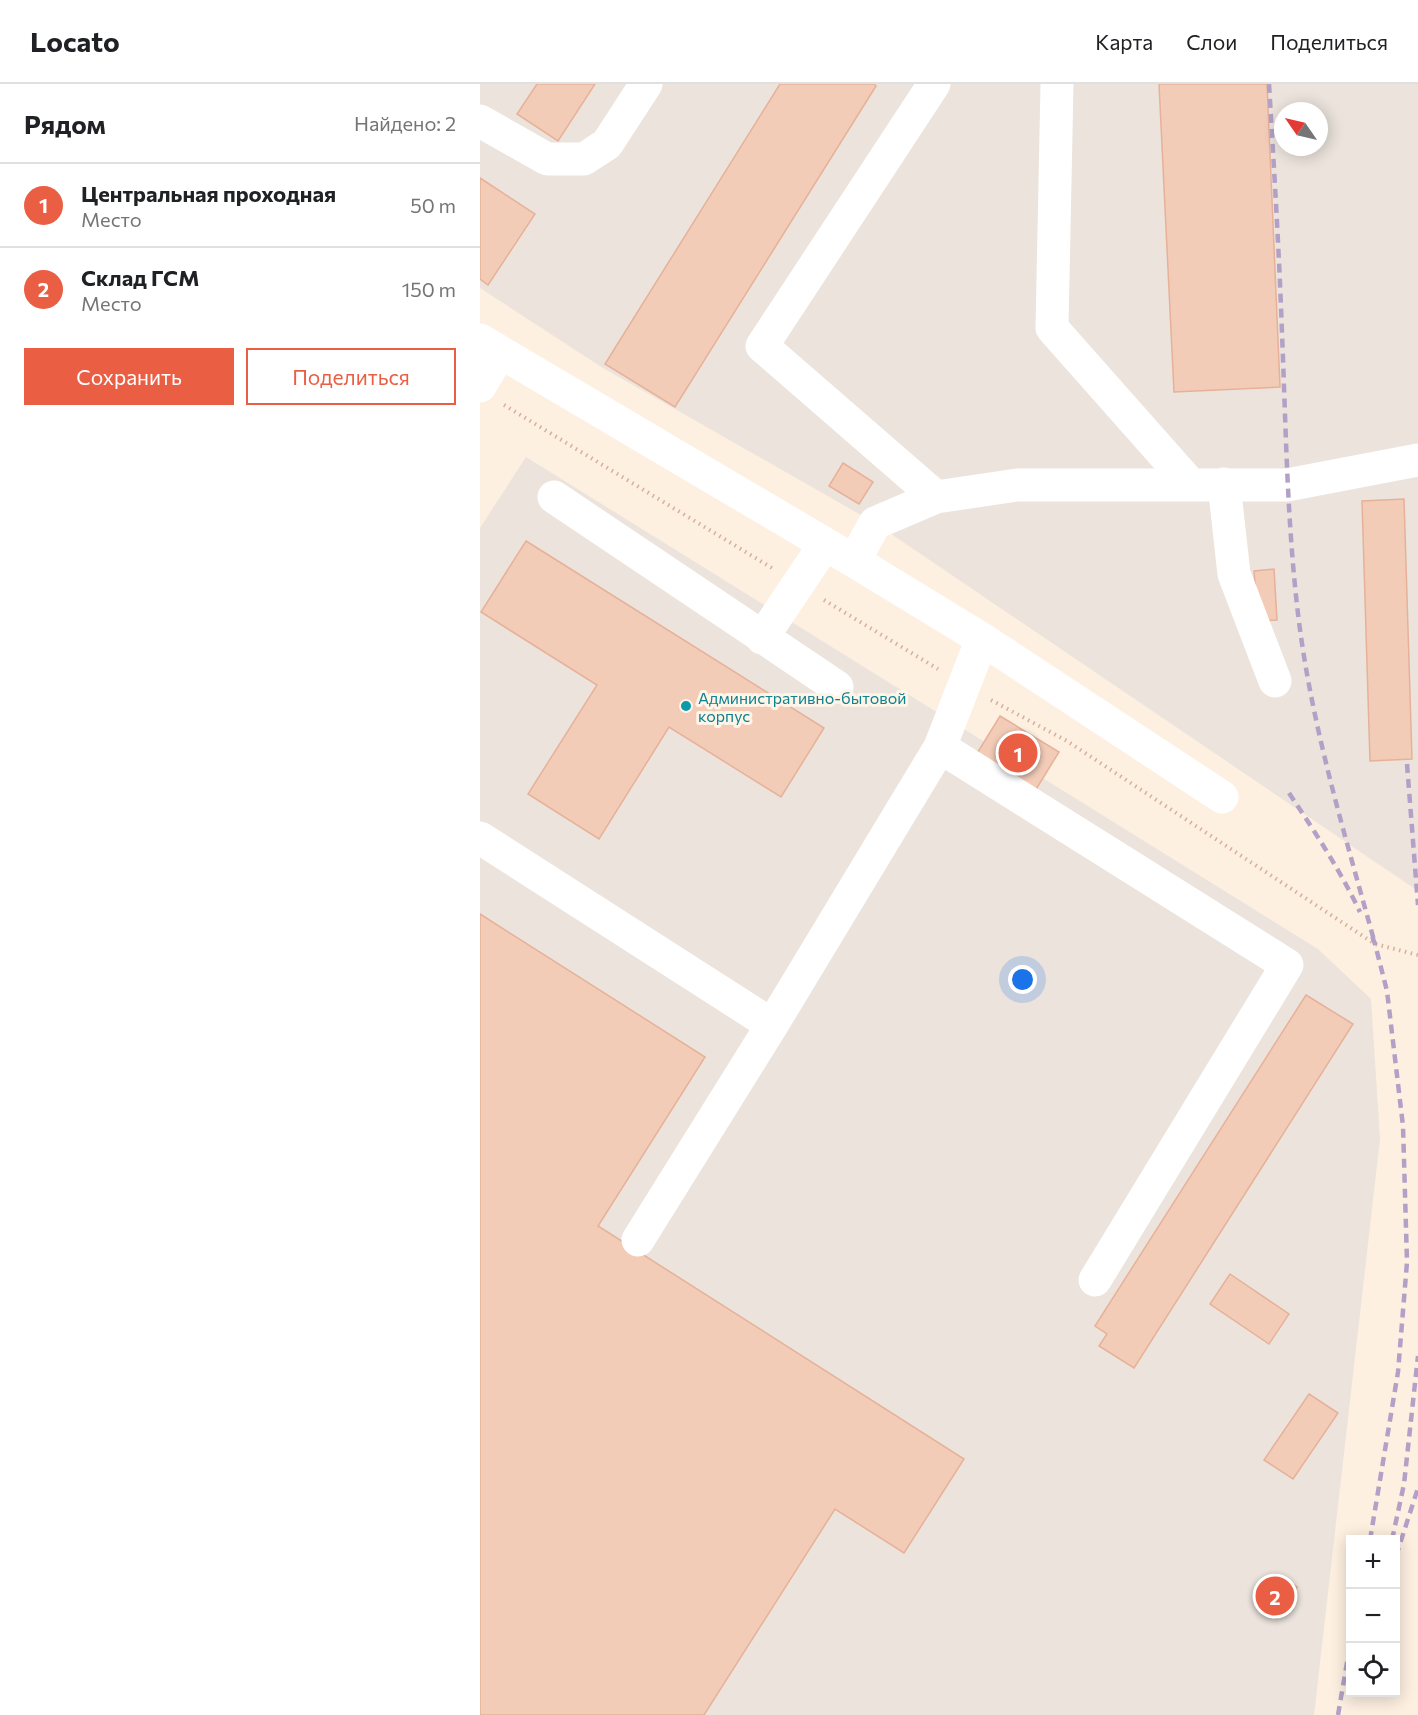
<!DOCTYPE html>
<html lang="ru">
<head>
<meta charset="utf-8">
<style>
	body { margin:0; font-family:Commissioner,sans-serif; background:#f2f2f2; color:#202124 }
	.controls { position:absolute; right:18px; bottom:18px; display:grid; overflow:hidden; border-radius:0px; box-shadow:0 3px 15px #0003 }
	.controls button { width:54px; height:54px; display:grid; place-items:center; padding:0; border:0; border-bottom:2px solid #e0e0e0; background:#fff; color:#202124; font:30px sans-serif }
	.compass { position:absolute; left:794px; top:18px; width:54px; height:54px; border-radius:50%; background:#fff; box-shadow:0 3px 15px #0003; rotate:304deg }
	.you { position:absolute; left:543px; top:896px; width:21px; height:21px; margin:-15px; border:4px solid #fff; border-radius:50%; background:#1a73e8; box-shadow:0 0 0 9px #1a73e833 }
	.badge { display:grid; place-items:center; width:39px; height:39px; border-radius:50%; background:#ea5e43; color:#fff; font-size:20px; font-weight:700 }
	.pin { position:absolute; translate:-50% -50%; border:3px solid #fff; box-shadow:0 2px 6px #0006 }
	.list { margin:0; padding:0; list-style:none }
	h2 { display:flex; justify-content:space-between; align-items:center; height:78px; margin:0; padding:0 24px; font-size:26px }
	h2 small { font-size:20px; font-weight:400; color:#757577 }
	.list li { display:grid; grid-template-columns:39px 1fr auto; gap:18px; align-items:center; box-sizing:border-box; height:84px; padding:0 24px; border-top:2px solid #e0e0e0 }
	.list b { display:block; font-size:22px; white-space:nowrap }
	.list p { margin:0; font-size:20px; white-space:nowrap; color:#757577 }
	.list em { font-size:20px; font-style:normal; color:#757577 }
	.actions { display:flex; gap:12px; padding:18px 24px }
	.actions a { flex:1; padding:14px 0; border:2px solid #ea5e43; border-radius:0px; text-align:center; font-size:21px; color:#ea5e43 }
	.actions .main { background:#ea5e43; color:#fff }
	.icon { flex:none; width:33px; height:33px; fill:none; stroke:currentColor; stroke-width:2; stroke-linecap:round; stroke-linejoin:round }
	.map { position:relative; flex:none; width:938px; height:1631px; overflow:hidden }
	header { display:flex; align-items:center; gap:36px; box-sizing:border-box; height:84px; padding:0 30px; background:#fff; border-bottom:2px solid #e0e0e0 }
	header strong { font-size:28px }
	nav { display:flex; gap:33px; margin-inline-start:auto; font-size:21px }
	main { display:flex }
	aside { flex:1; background:#fff }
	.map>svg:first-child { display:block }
</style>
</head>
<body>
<header>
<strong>Locato</strong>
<nav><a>Карта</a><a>Слои</a><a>Поделиться</a></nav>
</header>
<main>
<aside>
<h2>Рядом<small>Найдено: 2</small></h2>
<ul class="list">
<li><span class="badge">1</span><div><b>Центральная проходная</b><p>Место</p></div><em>50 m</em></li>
<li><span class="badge">2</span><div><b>Склад ГСМ</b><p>Место</p></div><em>150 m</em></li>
</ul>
<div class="actions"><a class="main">Сохранить</a><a>Поделиться</a></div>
</aside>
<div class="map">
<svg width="938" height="1631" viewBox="0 0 938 1631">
	<rect width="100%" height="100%" fill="#fdf0e1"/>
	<!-- industrial -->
	<path fill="#ebe3dc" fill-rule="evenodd" d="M0,0H938V807L395,439L123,284L0,204ZM803,27H839V63H803Z
		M46,373L838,865L891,915L900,1055L834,1631H0V444Z"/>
	<!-- building -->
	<path fill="#f3ccb8" stroke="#e6b198" stroke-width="1.5" d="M57,0H115L78,57L37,30Z
		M300,0H394L396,2L195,323L125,280Z
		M679,0H787L800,303L694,308Z
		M0,94L55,130L8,201L0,195Z
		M363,379L393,398L379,420L349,402Z
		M924,415L932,675L890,677L882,417Z
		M46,457L344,644L301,713L189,643L119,755L48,710L117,601L1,528Z
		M794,485L797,536L778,537L774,487Z
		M520,632L579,668L555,707L496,671Z
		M0,830L225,973L118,1142L484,1375L424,1469L355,1425L224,1631H0Z
		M826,911L873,940L654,1284L619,1262L627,1250L615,1242Z
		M750,1190L809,1230L789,1260L730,1220Z
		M829,1310L858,1329L813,1395L784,1376Z
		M796,1490L817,1503L797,1534L777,1521L781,1514L775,1510L781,1501L787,1505Z"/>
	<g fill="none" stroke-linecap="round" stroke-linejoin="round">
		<!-- path -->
		<path stroke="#d7af9b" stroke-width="4" stroke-dasharray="1.5 4.5" stroke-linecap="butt" d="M24,321L292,484
			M344,516L458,585
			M511,616L587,657L895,860L938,871"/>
		<!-- minor -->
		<path stroke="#fff" stroke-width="33" d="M454,0L282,262L456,413
			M577,0L572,244L711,401
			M0,37L67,75H104L127,60L166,0
			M0,256L374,477L502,555L460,663L292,941L158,1156
			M0,302L20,269
			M744,400L754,490L795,597
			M74,413L357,603
			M374,477L395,439L456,413L537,401H807L938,376
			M282,554L345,460
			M502,555L742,713
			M460,663L807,881L615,1196
			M0,754L292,941"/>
		<!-- rail -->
		<path stroke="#b2a0c6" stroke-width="4.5" stroke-dasharray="9 6" stroke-linecap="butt" d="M789,0C794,83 799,166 802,249C806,345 807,442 819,538C833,648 866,754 895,860
			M927,680L938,821
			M809,709C835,748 860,786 880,828
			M890,1456L918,1288L927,1178L923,1042L907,907L895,860L892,852
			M912,1456L924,1400L938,1272
			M916,1472L938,1404
			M858,1631L870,1561"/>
	</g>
	<!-- markers -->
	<circle fill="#0f9aa8" stroke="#fff4e8" stroke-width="2" cx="206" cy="622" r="6"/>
	<g text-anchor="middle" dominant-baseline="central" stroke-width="6" stroke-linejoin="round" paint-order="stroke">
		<!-- culture labels -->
		<g font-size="16" fill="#0d838f" stroke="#fff4e8" text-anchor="start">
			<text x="218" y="613">Административно-бытовой<tspan x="218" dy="18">корпус</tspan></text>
		</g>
	</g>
</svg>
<div class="controls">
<button>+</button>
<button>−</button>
<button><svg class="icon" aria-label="locate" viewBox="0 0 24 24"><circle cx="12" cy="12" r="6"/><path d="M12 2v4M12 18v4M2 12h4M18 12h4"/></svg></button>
</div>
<svg class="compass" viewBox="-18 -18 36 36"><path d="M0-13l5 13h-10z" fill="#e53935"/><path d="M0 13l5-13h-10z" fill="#757577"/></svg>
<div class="you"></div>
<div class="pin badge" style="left:538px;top:669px">1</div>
<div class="pin badge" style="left:795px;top:1512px">2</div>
</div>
</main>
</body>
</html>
